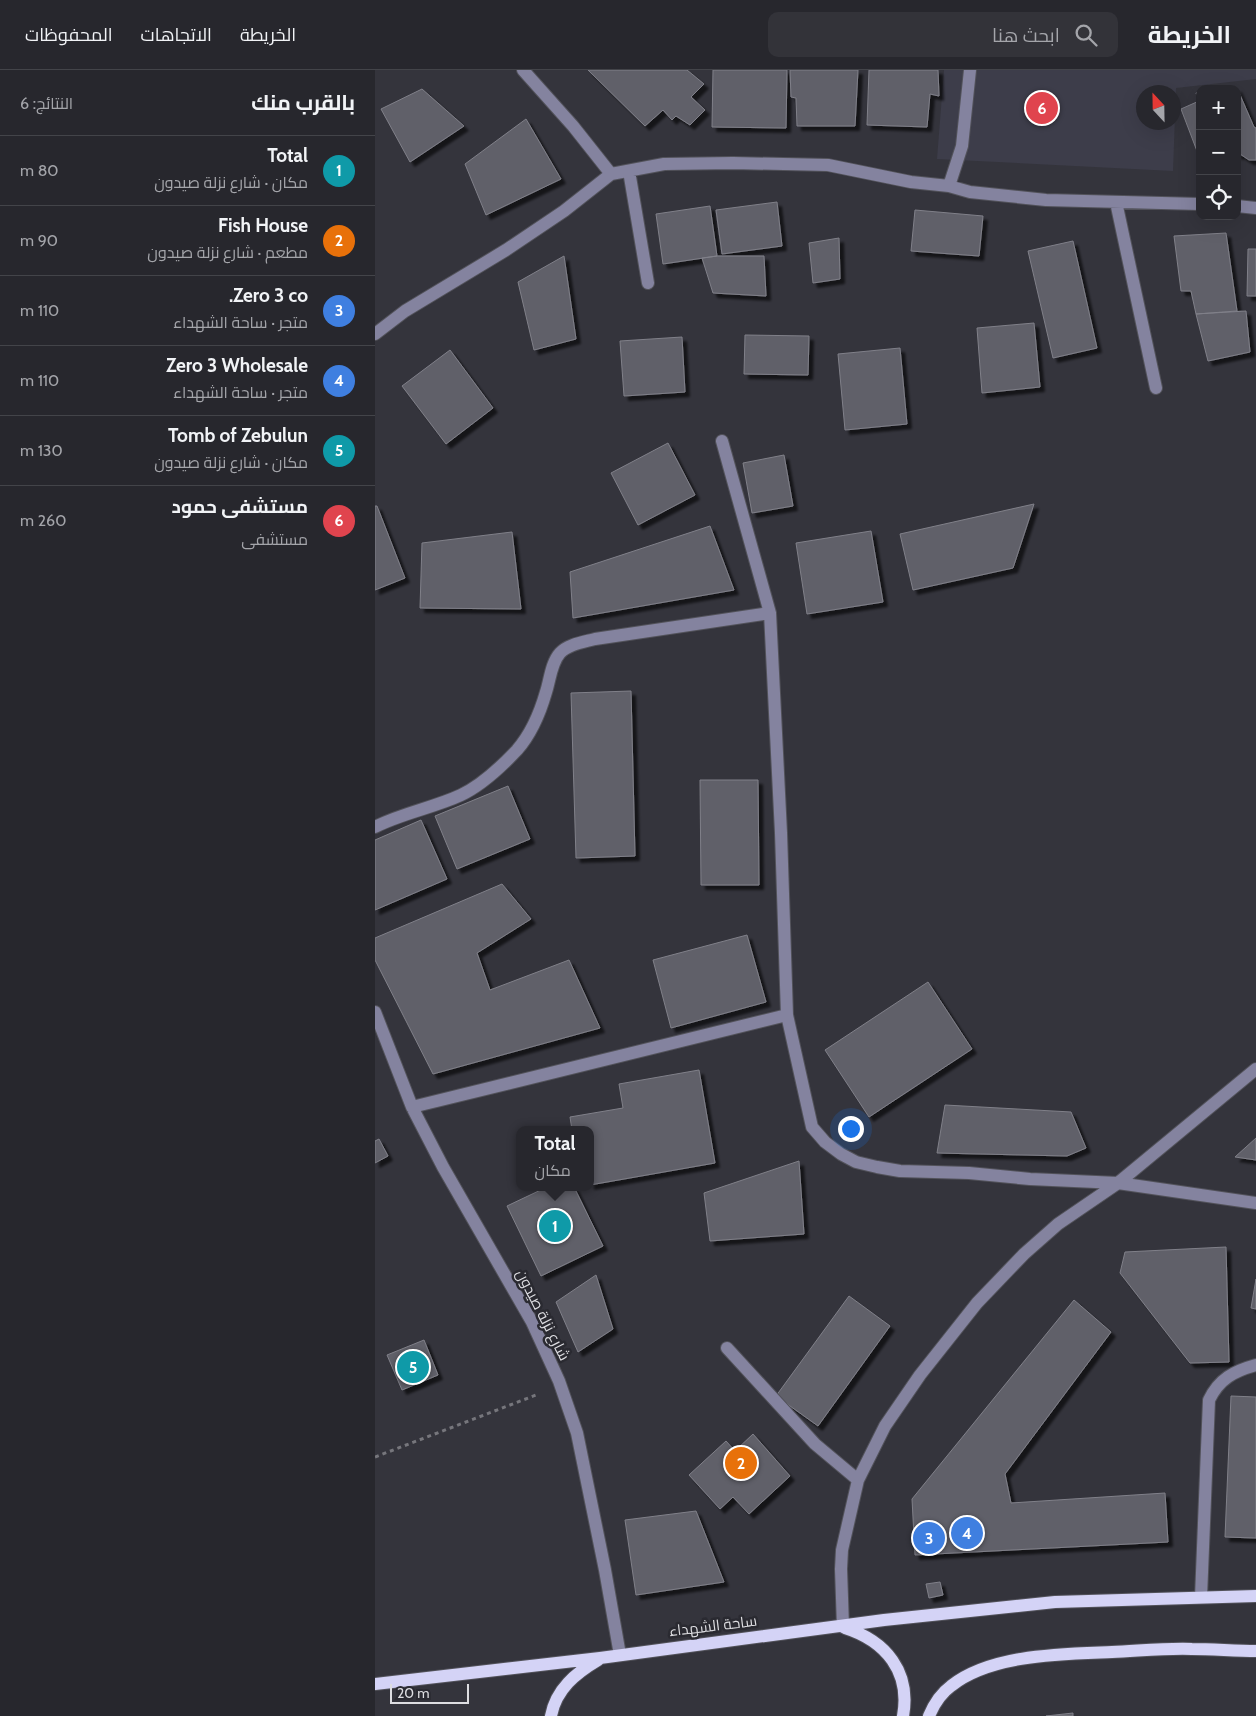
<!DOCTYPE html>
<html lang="ar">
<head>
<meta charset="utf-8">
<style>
	body { margin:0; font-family:Cabin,Cairo,sans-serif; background:#333339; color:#f1f3f6; direction:rtl }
	.controls { position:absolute; right:15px; top:15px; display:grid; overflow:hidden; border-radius:10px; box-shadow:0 5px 20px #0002 }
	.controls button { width:45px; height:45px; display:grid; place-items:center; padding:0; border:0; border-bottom:1px solid #434449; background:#27272d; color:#f1f3f6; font:25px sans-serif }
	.compass { position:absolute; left:761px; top:15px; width:45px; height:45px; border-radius:50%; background:#27272d; box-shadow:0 5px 20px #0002; rotate:338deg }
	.scale { position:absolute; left:15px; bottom:12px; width:79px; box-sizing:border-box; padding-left:5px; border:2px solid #dddde1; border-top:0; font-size:14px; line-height:18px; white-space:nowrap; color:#dddde1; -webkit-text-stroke:4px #2a2a31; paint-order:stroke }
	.you { position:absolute; left:475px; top:1058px; width:18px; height:18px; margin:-12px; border:4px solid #fff; border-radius:50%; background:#1a73e8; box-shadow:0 0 0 8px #1a73e833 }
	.badge { display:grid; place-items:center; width:32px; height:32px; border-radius:50%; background:#7fd052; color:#fff; font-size:16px; font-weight:700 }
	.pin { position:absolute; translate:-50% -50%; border:2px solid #fff; box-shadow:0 1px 5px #0006 }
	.popup { position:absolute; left:141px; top:1056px; width:78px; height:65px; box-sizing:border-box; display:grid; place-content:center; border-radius:10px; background:#27272d; filter:drop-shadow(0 1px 4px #0005); font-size:16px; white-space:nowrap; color:#a4a5aa }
	.popup b { font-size:19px; color:#f1f3f6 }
	.popup::after { content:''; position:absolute; left:50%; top:100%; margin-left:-10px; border:10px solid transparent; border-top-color:#27272d }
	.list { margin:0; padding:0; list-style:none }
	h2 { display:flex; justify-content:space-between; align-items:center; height:65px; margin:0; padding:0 20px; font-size:21px }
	h2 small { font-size:16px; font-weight:400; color:#a4a5aa }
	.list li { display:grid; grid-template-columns:32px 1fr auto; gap:15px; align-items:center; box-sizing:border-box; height:70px; padding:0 20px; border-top:1px solid #434449 }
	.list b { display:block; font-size:19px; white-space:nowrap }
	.list p { margin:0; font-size:16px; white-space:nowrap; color:#a4a5aa }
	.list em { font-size:16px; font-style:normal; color:#a4a5aa }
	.icon { flex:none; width:28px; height:28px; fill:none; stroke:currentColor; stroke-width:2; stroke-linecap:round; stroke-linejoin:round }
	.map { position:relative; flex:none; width:881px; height:1646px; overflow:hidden; direction:ltr }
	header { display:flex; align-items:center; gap:30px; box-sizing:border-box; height:70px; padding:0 25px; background:#27272d; border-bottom:1px solid #434449 }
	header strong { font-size:24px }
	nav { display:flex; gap:28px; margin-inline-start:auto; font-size:18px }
	.search { width:350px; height:45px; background:#333339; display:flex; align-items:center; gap:12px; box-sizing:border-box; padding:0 18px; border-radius:10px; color:#a4a5aa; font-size:19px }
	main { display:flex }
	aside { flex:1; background:#27272d }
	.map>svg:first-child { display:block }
</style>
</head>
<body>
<header>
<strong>الخريطة</strong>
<div class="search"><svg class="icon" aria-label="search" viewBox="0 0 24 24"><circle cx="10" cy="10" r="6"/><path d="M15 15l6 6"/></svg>ابحث هنا</div>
<nav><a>الخريطة</a><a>الاتجاهات</a><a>المحفوظات</a></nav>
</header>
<main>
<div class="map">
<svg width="881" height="1646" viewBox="0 0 881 1646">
	<defs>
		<filter id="shadow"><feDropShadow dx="4.5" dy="4.5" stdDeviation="1" flood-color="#0009"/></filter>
	</defs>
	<rect width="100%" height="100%" fill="#34343c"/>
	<!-- built -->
	<path fill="#3d3d4a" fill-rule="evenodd" d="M569,0H881V9L801,18L798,101L562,89ZM768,22H798V52H768Z"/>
	<!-- building -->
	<path fill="#606069" stroke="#808089" filter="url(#shadow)" d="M213,0H312L329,14L316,27L330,40L315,55L301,46L297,50L288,40L270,56Z
		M338,0H412L411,58L337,57Z
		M415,0H483L480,56H422L421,28L416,27Z
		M494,0H563L564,26L555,24L552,57L492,55Z
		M862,18L879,57L881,58V90H874L865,84L862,85V19H860Z
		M47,19L89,56L35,92L6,39Z
		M825,22V89L806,39L824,31L821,23Z
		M151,49L186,109L111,145L90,94Z
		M402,132L407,176L347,184L341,140Z
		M335,136L342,186L288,194L281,144Z
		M540,140L608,146L604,186L536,181Z
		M851,163L862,241L821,244L816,221H806L799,166Z
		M464,168L465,209L438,213L434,173Z
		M698,171L722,278L678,288L653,181Z
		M873,179H881V226H872Z
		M189,186L201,269L159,280L143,212Z
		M342,186H389L391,226L338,223L327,188Z
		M871,241L875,282L833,291L821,244Z
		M659,253L665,317L607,323L602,258Z
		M370,265L434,266L433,305L369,304Z
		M307,267L310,322L249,326L245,271Z
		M525,278L532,354L470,360L463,284Z
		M75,280L118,338L71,374L27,316Z
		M293,373L320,425L263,455L236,403Z
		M409,385L418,436L377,443L368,393Z
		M659,434L638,498L538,520L525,464Z
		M0,436H2L30,508L0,520Z
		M335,456L359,520L198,548L195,502Z
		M496,461L508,532L432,544L421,473Z
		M137,462L146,539L45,538L47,473Z
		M256,621L260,786L201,788L196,623Z
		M325,710H383L384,815H326Z
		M133,716L155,769L82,799L60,746Z
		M46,750L72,809L0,840V770Z
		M127,814L156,849L102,883L115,920L194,890L225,958L58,1004L0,890V868Z
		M372,865L391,932L296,958L278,890Z
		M553,912L597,979L494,1047L450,980Z
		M324,1000L340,1093L215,1115V1060H197L195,1047L248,1038L244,1014Z
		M570,1035L696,1042L711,1078L692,1086L562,1083Z
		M881,1068V1090L860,1087Z
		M4,1069L13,1086L0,1093V1071Z
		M424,1091L429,1164L335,1171L329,1123Z
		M172,1117H199L228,1176L166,1206L132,1136Z
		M851,1177L854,1292L815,1293L745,1203L750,1182Z
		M221,1205L238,1259L203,1282L181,1232Z
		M881,1209V1239L876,1238Z
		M474,1226L515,1256L443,1356L401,1326Z
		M699,1230L736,1262L630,1404L636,1433L790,1423L793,1472L540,1485L537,1429Z
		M49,1270L63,1305L27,1320L12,1285Z
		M856,1326L881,1327V1468L850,1467Z
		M378,1364L415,1406L374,1444L358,1427L345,1439L314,1405L351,1371L360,1381Z
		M321,1441L349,1512L261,1525L250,1450Z
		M565,1512L568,1525L554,1528L551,1514Z
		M698,1643V1646H671Z"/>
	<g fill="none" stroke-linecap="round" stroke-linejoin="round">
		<defs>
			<path id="minor" d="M148,0L198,56L236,104
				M254,101L273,213
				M574,116L587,76L595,0
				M741,132L781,318
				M862,136L881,138
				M0,264L30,241L131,180L189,141L236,104L289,94L358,93L453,95L536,112L574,116L595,122L671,130L825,134
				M395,543L406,763L412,945L437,1057L450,1072L466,1084L481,1092L502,1097L525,1101L594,1103L655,1109L743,1113L881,1133
				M0,757C27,743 58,738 86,725C107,715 126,697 142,680C156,664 165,643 171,622C175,610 176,593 185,583C193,574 209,572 220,569L395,543L347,371
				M0,942L37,1037L68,1097L157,1252L184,1311L202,1363L230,1500L245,1585
				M37,1037L412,945
				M352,1278L440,1374L483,1410
				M826,1527L834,1330C844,1309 859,1301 881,1295
				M468,1557L466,1499L467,1480L483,1410L510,1356L545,1305L602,1233L649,1184L683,1154L743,1113L881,999"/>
			<path id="major" d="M470,1558C511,1571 536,1602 528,1646
				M0,1614L225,1588L509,1550L680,1532L881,1526
				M176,1646C181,1619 201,1603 223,1590
				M554,1646C559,1634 565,1624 576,1616C616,1584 688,1584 737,1582C763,1581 790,1578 817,1579C838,1579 860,1581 881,1581"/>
		</defs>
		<!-- minor casing -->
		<use href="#minor" stroke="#52525a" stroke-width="14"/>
		<!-- major casing -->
		<use href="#major" stroke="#52525a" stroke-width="14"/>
		<!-- path -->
		<path stroke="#76767c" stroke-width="3" stroke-dasharray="4 4" stroke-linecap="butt" d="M0,1387L161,1325"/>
		<!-- minor -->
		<use href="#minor" stroke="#84839f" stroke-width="12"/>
		<!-- major -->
		<use href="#major" stroke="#d4d3f6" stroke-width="12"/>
	</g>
	<g text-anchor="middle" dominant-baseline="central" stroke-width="5" stroke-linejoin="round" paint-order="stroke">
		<!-- street labels -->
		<g font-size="15" fill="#dddde1" stroke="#2a2a31">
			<text transform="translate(168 1245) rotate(63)">شارع نزلة صيدون</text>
			<text transform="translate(338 1556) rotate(-7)">ساحة الشهداء</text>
		</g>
	</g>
</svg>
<div class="controls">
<button>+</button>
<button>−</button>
<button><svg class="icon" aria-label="locate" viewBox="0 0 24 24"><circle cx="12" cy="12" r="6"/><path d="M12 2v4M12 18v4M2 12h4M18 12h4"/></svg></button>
</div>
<svg class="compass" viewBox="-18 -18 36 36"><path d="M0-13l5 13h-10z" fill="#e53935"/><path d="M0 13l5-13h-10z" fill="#a4a5aa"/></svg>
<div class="scale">20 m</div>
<div class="you"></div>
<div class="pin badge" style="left:180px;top:1156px;background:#0f9aa8">1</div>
<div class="popup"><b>Total</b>مكان</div>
<div class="pin badge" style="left:366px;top:1393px;background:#e8710a">2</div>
<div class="pin badge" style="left:554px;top:1468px;background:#3f7fe0">3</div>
<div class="pin badge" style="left:592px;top:1463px;background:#3f7fe0">4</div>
<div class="pin badge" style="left:38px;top:1297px;background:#0f9aa8">5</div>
<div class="pin badge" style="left:667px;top:38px;background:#e0444e">6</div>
</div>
<aside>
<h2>بالقرب منك<small>النتائج: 6</small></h2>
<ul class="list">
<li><span class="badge" style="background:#0f9aa8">1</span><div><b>Total</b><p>مكان · شارع نزلة صيدون</p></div><em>80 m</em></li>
<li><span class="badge" style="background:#e8710a">2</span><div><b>Fish House</b><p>مطعم · شارع نزلة صيدون</p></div><em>90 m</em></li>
<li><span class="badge" style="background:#3f7fe0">3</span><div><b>Zero 3 co.</b><p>متجر · ساحة الشهداء</p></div><em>110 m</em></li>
<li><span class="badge" style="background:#3f7fe0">4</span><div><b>Zero 3 Wholesale</b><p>متجر · ساحة الشهداء</p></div><em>110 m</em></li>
<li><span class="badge" style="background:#0f9aa8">5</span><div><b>Tomb of Zebulun</b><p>مكان · شارع نزلة صيدون</p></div><em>130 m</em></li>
<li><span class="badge" style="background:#e0444e">6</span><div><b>مستشفى حمود</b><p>مستشفى</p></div><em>260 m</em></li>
</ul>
</aside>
</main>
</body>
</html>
